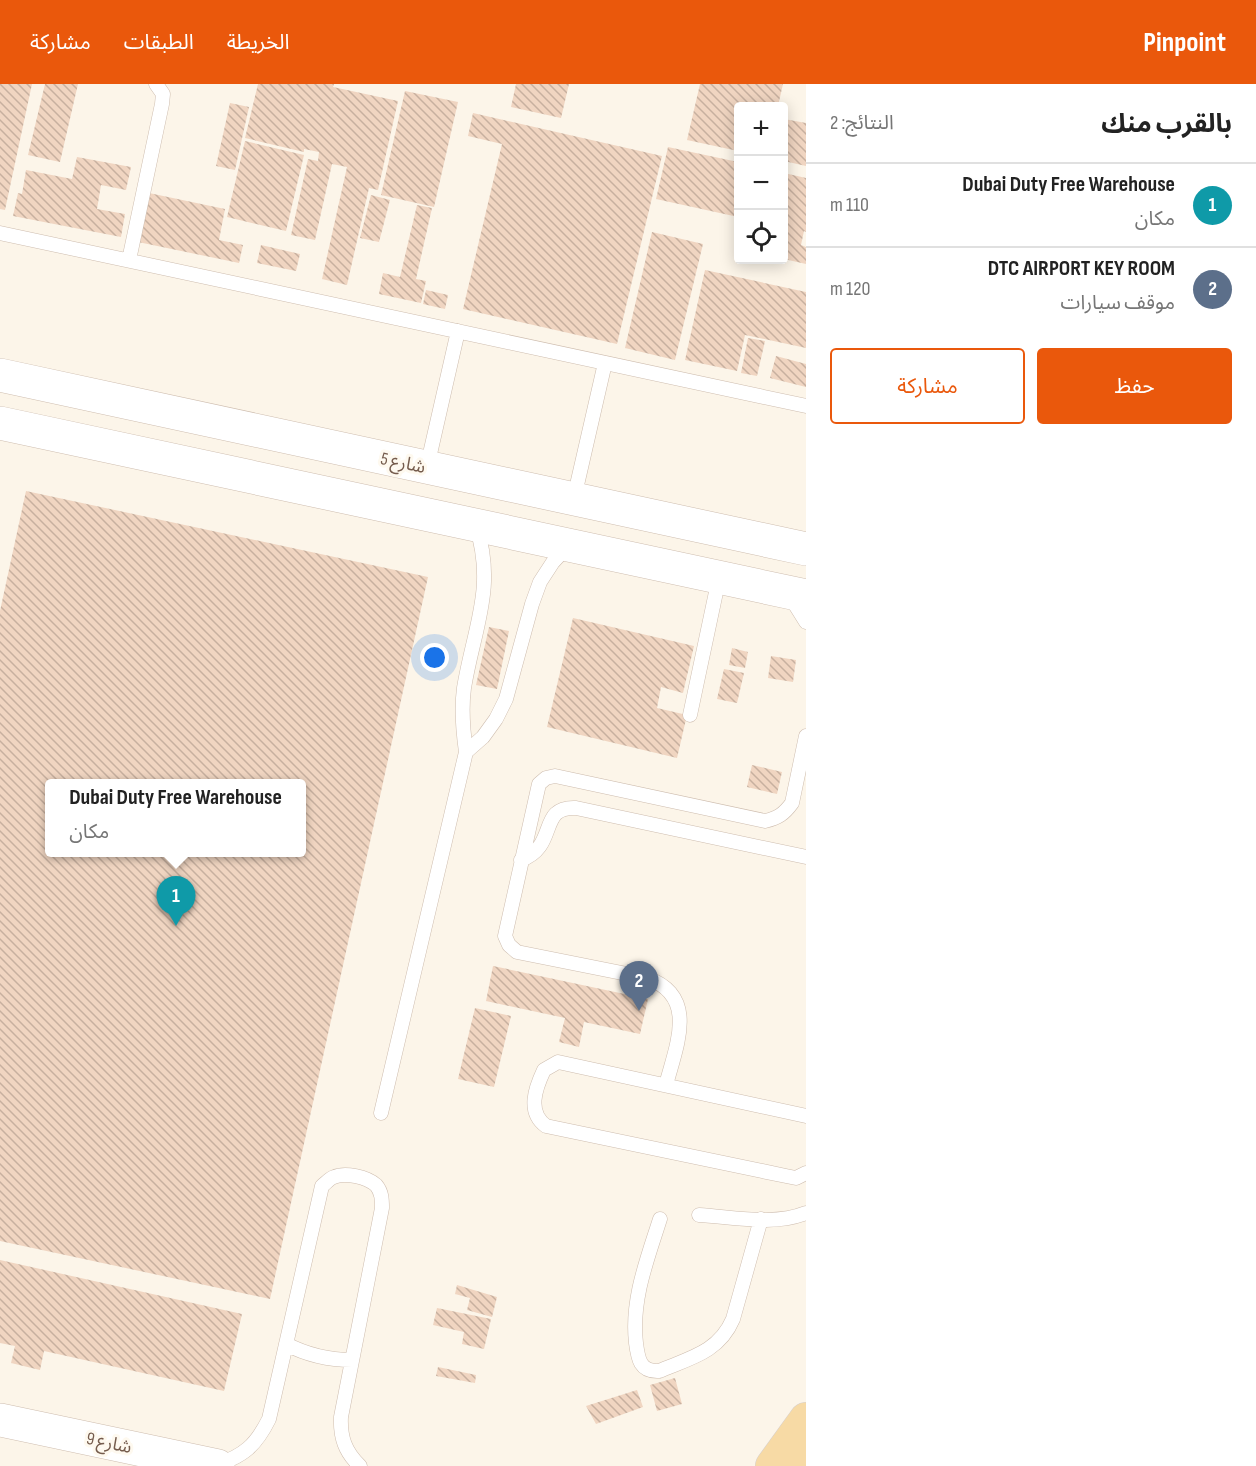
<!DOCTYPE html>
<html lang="ar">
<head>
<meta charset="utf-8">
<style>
	body { margin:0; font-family:"Sofia Sans Condensed","Noto Sans Arabic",sans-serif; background:#f6f6f6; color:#222; direction:rtl }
	.controls { position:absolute; right:18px; top:18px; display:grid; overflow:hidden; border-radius:6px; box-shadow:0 3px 15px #0003 }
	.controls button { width:54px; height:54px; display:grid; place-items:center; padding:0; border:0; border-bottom:2px solid #e0e0e0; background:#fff; color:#222; font:30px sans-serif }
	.you { position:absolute; left:435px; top:574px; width:21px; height:21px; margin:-15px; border:4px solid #fff; border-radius:50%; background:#1a73e8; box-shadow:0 0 0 9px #1a73e833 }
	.badge { display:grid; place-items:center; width:39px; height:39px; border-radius:50%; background:#ea580c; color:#fff; font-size:20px; font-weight:700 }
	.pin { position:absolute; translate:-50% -50px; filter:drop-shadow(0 2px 3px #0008) }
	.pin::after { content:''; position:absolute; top:32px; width:21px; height:18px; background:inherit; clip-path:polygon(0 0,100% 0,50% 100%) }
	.popup { position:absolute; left:45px; top:695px; width:261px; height:78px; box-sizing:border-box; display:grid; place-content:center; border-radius:6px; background:#fff; filter:drop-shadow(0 2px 4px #0005); font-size:20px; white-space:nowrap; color:#767676 }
	.popup b { font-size:22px; color:#222 }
	.popup::after { content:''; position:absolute; left:50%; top:100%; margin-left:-12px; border:12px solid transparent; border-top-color:#fff }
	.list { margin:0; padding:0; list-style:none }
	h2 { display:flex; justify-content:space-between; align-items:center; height:78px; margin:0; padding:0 24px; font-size:26px }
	h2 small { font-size:20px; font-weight:400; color:#767676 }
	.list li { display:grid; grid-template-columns:39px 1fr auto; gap:18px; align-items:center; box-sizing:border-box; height:84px; padding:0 24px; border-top:2px solid #e0e0e0 }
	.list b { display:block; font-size:22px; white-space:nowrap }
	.list p { margin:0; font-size:20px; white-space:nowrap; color:#767676 }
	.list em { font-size:20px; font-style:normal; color:#767676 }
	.actions { display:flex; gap:12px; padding:18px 24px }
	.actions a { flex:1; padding:14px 0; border:2px solid #ea580c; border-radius:6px; text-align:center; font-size:21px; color:#ea580c }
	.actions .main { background:#ea580c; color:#fff }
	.icon { flex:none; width:33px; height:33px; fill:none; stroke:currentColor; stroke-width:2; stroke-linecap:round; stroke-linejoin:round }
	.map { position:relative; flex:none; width:806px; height:1382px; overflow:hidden; direction:ltr }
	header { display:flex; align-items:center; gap:36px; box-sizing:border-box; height:84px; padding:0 30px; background:#ea580c; color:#fff }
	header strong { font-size:28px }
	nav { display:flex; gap:33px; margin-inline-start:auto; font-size:21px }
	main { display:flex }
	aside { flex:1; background:#fff }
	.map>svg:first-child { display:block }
</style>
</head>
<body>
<header>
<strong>Pinpoint</strong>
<nav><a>الخريطة</a><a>الطبقات</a><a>مشاركة</a></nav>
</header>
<main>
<aside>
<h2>بالقرب منك<small>النتائج: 2</small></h2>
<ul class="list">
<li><span class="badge" style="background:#0f9aa8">1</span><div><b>Dubai Duty Free Warehouse</b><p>مكان</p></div><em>110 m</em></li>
<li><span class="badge" style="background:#5c6f8a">2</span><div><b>DTC AIRPORT KEY ROOM</b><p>موقف سيارات</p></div><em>120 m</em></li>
</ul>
<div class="actions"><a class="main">حفظ</a><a>مشاركة</a></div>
</aside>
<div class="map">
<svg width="806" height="1382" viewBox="0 0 806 1382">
	<defs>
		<pattern id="building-back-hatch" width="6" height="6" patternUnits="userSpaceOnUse" patternTransform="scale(1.5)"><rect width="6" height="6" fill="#f0d5c1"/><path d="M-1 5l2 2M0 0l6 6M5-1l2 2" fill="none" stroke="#c7b09f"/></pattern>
	</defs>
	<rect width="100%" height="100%" fill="#fcf5e9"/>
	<!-- building -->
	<path fill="url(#building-back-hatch)" fill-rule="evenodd" d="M0,0H32L5,126L0,125Z
		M45,0H78L60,78L28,71Z
		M258,0H334L333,3L398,17L378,106L369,104L347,201L322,195L347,83L332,80L315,156L291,151L308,75L318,77L319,68L304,65V68L245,54Z
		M516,0H569L561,34L511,23Z
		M700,0H783L778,22H738V67L687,56Z
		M405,7L458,18L434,123L381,111Z
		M230,19L249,23L235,86L216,82Z
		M473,29L662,72L617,260L463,225L502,60L468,52Z
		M784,35L806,39V82L784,77Z
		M245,57L304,71L286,147L227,133Z
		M668,63L738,78V133L656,115Z
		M77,73L131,83L126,106L101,101L97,125L125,130L121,153L13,132L18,109L22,110L26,86L72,95Z
		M784,89L806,94V148L804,147L801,161L806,163V180L784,175L785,143H784Z
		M149,109L225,125L219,156L243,161L239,179L138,158Z
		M371,111L390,116L379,158L360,154Z
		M417,121L432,124L416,195L426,197L421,219L379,210L383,189L400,193Z
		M652,148L703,160L675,276L625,264Z
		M261,161L300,170L296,187L257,179Z
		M705,186L806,208V264L745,251L737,287L685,276Z
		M426,206L448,211L445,225L423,220Z
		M748,254L765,257L757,292L741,289Z
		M776,272L806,280V303L770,294Z
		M26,407L428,493L270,1215L0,1157V527ZM50,700H302V768H50Z
		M573,534L694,562L683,609L661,603L657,624L687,631L677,674L547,643Z
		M489,543L509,547L497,605L476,601Z
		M732,564L748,568L745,584L729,581Z
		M771,572L796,576L793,598L768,594Z
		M724,585L744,589L737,619L717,615Z
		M752,681L782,688L777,710L747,703Z
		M493,882L648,915L640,950L584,938L579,963L559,958L565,934L486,917Z
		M475,924L511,932L494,1003L458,995Z
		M0,1176L242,1230L224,1307L44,1267L40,1286L11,1279L15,1262L0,1259Z
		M457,1201L497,1213L492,1233L467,1226L470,1214L455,1210Z
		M437,1224L491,1235L484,1265L462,1260L464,1248L433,1241Z
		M438,1283L476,1291L475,1299L436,1292Z
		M675,1294L682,1320L657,1327L650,1301Z
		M637,1306L643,1323L596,1340L586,1322Z"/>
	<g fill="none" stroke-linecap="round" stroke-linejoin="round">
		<defs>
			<path id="service" d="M0,149L806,322
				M129,176L162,20L163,10L156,0
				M427,383L458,247
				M574,414L605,279
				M791,514L806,538
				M690,631L719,494
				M466,668L483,653L496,635L506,615L532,520L540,498L553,478L568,462
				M521,776C559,762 537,722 576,724L806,773
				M666,1001C676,962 699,912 647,894L517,868L509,861L505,852L539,700L546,694L555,692L765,737C778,734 784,730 792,719L806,652
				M381,1029L466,668C463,647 461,626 464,604C474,543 496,504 476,441
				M806,1032L558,978L544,986C535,1005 527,1028 546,1042L786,1092L796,1094L806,1089
				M699,1131C733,1133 774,1142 806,1129
				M660,1135C647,1176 631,1216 636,1259C638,1275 640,1288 659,1287C690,1274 719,1268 733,1235L761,1135
				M286,1260C307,1271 327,1276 352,1276
				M216,1381C244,1372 256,1361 269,1335L322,1102C326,1099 330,1094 334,1093C345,1088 367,1093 376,1101C382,1108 382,1116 382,1124L341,1333C340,1353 345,1368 360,1382"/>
			<path id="tertiary" d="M0,291L806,465
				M0,339L806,512
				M0,1336L218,1382"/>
			<path id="primary" d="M772,1382L806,1335
				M801,1382L806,1375"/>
		</defs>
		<!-- service casing -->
		<use href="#service" stroke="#cebdaf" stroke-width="15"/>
		<!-- tertiary casing -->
		<use href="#tertiary" stroke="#cebdaf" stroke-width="34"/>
		<!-- primary casing -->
		<use href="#primary" stroke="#d8d1cd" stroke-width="34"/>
		<!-- service -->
		<use href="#service" stroke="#fff" stroke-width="14"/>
		<!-- tertiary -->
		<use href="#tertiary" stroke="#fff" stroke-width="33"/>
		<!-- primary -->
		<use href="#primary" stroke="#f7daa5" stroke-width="33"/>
	</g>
	<g text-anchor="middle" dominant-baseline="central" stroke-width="6" stroke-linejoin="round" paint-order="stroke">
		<!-- street labels -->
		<g font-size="18" fill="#755c4d" stroke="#fef9ef">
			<text transform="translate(403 379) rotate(12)">شارع 5</text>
			<text transform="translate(109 1359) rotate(12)">شارع 9</text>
		</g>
	</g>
</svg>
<div class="controls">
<button>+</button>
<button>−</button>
<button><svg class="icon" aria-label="locate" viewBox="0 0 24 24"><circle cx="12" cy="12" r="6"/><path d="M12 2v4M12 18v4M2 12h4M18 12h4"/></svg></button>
</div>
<div class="you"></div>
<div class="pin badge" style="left:176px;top:842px;background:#0f9aa8">1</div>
<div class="popup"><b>Dubai Duty Free Warehouse</b>مكان</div>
<div class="pin badge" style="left:639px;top:927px;background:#5c6f8a">2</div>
</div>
</main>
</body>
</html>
